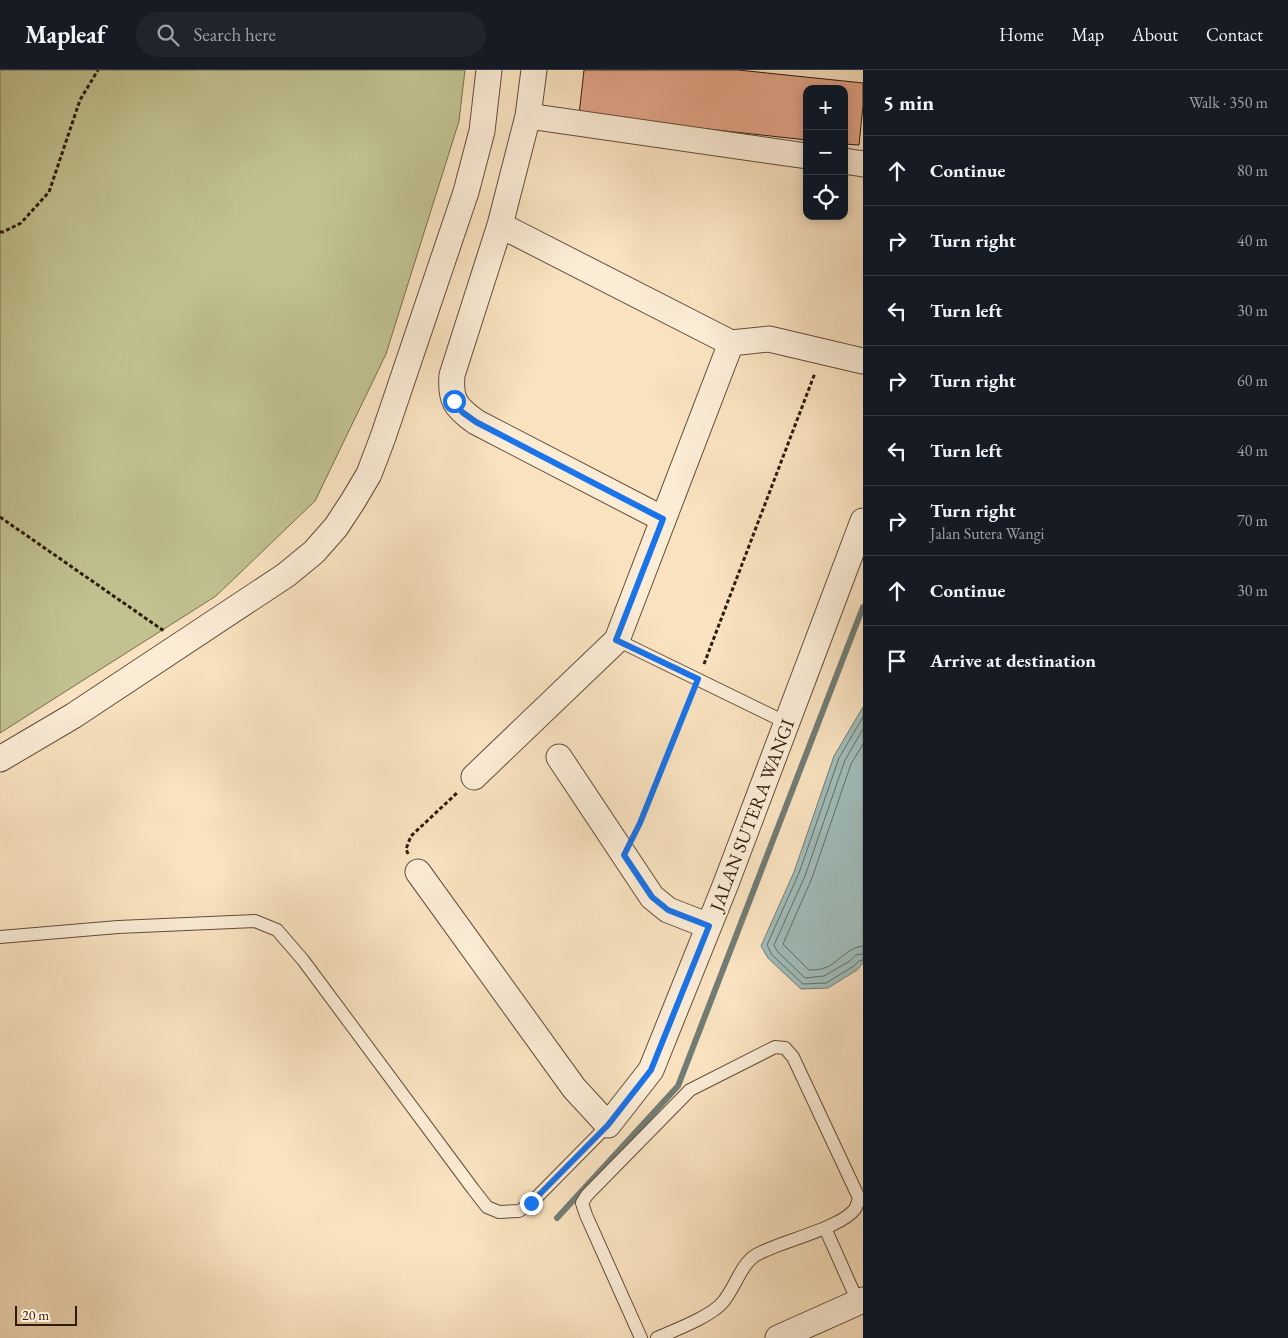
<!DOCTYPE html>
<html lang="en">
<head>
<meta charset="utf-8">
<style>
	body { margin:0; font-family:"EB Garamond",serif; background:#20242c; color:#f1f3f6 }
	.controls { position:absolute; right:15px; top:15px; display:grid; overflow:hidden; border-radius:10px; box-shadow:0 2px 12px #0003 }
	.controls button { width:45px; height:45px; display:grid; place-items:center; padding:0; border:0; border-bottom:1px solid #363941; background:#171b24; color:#f1f3f6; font:25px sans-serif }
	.scale { position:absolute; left:15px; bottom:12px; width:62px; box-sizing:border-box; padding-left:5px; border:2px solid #2e1b0c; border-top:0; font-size:14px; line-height:18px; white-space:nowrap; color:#2e1b0c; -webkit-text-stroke:4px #fbecd6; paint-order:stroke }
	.stop { position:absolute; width:15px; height:15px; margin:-11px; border:4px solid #1a73e8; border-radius:50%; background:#fff }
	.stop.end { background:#1a73e8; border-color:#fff; box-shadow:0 1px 5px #0008 }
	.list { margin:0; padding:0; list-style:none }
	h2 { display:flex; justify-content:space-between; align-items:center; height:65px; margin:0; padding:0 20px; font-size:21px }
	h2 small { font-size:16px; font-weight:400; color:#9ea1a6 }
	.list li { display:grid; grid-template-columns:32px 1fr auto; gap:15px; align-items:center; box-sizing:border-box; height:70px; padding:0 20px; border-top:1px solid #363941 }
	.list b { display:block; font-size:19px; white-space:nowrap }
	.list p { margin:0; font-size:16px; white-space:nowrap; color:#9ea1a6 }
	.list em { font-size:16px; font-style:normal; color:#9ea1a6 }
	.icon { flex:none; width:28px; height:28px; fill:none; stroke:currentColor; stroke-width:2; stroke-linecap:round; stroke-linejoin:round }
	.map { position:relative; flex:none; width:863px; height:1268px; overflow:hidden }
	header { display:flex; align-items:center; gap:30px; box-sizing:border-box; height:70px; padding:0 25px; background:#171b24; border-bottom:1px solid #363941 }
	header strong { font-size:24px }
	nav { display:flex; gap:28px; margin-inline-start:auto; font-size:18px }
	.search { width:350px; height:45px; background:#20242c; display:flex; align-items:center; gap:12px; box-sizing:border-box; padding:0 18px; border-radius:28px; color:#9ea1a6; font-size:19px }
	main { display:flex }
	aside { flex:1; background:#171b24 }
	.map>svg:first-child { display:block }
</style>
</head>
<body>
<header>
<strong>Mapleaf</strong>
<div class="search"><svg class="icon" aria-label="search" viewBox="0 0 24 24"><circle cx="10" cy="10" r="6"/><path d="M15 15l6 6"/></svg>Search here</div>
<nav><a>Home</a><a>Map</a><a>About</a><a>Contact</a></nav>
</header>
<main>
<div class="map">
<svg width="863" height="1268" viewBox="0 0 863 1268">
	<rect width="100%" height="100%" fill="#f9e2c0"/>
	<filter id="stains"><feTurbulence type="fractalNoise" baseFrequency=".004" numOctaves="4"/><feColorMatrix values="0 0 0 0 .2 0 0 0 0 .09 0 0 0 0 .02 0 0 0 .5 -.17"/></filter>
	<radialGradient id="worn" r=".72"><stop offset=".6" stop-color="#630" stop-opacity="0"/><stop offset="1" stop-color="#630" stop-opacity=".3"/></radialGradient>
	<!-- green -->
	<path fill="#c1c290" stroke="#786e4e" d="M0,0H465L459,51L386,284L315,431L216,526L0,663Z"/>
	<!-- water -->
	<path fill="#a0bcba" stroke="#727c74" d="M863,637V893L857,900L828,918L801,919L768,888L761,876L794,802L834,686Z"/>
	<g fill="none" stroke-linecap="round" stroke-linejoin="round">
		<!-- shore -->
		<path stroke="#676c63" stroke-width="1" d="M863,647L839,688L799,803L767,875L772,885L803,914L826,913L854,896L859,891L863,890
			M863,659L845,690L805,806L774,875L777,881L805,908L824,906L850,891L856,885L863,884
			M863,674L851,694L812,808L783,874L809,900C812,900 817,900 821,899C837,896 846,877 863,876"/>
		<!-- stream -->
		<path stroke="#727c74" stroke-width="6" d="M557,1148L678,1016L863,537"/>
	</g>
	<!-- building -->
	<path fill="#e3a589" stroke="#2e1b0c" d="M584,0H738L863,13V36L859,75L844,74V19H807V70L579,45Z"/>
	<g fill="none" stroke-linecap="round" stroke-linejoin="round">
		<defs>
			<path id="lane" d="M617,570L787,653
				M0,867L118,857L255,851L277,860L303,890L473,1119L487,1137L499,1142L519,1141L531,1133L608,1055
				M825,1158L858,1232
				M641,1268L586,1145L582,1133L587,1125L690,1020L775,977L785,978L793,987L859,1128C858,1131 857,1136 855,1139C840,1159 780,1171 756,1185C741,1194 735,1218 723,1232C712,1246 675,1260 657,1268"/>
			<path id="street" d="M534,0L528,46L500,155L452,305C450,330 455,337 476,352L663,449
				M528,46L807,86
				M844,91L863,94
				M500,155L731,273L769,269L863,291
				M559,687L652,827L668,840L709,856
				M0,689L73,646L286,505L314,482L336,457L353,431L369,404L383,367L466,122L482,61L489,0
				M474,707L617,570L731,273
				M418,802L574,1018L608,1055L651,1000L725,816L863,451
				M778,1268L863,1230"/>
		</defs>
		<!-- lane casing -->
		<use href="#lane" stroke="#614d39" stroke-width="14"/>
		<!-- street casing -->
		<use href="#street" stroke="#614d39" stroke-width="27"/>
		<!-- path -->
		<path stroke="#2e1b0c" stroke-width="3" stroke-dasharray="4 2.5" stroke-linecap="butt" d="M0,162H3L21,153L49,122L80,30L98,0
			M0,447L164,561
			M704,594L815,303
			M635,763L693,623
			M408,784L406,779L411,766L458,722"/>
		<!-- lane -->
		<use href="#lane" stroke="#fbecd6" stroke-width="12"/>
		<!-- street -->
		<use href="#street" stroke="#fbecd6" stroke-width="25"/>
	</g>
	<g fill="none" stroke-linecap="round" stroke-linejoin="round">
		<!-- route -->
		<path stroke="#1a73e8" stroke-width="6" d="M454,331L462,342L476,352L663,449L616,570L698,609L640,753L624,785L652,827L668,840L709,856L651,1000L608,1055L531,1133"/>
	</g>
	<g text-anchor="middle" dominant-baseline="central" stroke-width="4.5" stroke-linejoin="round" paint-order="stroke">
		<!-- street labels -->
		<g font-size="19" fill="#2e1b0c" stroke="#fbecd6">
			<text transform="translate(752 745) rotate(-69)">JALAN SUTERA WANGI</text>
		</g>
	</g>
	<rect width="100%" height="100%" filter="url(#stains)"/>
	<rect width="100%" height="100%" fill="url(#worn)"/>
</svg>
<div class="controls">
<button>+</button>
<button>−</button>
<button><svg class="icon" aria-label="locate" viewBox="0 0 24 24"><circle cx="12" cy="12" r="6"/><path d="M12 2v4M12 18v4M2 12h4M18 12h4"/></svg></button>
</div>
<div class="scale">20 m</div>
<div class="stop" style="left:454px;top:331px"></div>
<div class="stop end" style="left:531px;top:1133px"></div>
</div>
<aside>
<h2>5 min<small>Walk · 350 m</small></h2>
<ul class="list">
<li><svg class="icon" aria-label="ahead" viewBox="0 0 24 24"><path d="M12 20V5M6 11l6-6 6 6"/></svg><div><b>Continue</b></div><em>80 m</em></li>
<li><svg class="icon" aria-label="right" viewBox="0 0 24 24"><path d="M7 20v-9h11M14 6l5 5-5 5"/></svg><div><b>Turn right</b></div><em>40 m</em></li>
<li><svg class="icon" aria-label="left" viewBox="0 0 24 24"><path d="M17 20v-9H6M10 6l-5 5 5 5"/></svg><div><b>Turn left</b></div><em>30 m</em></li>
<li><svg class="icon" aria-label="right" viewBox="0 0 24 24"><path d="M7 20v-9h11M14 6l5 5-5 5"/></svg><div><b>Turn right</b></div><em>60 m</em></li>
<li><svg class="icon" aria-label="left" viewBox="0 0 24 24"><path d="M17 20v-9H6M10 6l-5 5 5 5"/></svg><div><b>Turn left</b></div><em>40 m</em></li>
<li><svg class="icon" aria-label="right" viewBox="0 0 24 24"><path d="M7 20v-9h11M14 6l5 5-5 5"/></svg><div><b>Turn right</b><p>Jalan Sutera Wangi</p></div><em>70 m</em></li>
<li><svg class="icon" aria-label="ahead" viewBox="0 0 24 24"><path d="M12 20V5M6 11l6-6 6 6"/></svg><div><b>Continue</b></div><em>30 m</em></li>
<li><svg class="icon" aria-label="arrive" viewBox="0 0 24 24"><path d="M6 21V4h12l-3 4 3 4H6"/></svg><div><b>Arrive at destination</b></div></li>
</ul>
</aside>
</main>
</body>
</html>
